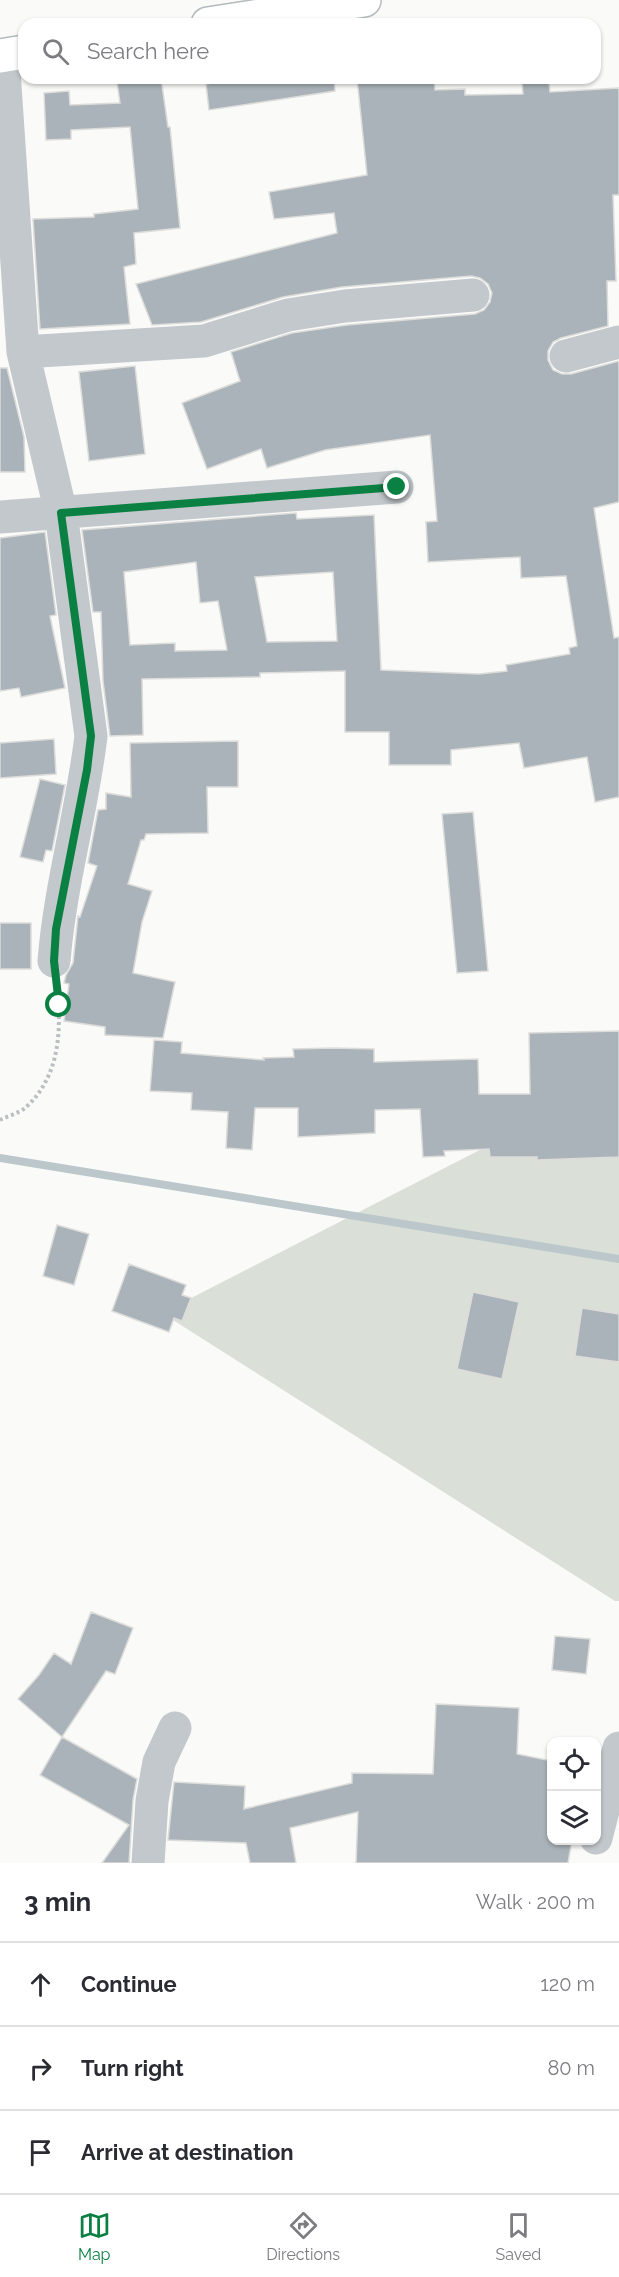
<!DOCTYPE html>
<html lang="en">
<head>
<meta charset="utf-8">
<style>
	body { margin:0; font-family:Raleway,sans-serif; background:#f2f2f3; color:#2b2b33 }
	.controls { position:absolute; right:18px; bottom:18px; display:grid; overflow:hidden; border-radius:12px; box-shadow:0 2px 4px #0004 }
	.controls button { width:54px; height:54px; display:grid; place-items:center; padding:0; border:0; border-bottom:2px solid #e1e1e2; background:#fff; color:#2b2b33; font:30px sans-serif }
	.stop { position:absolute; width:18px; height:18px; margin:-14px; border:4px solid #0b8043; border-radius:50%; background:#fff }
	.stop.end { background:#0b8043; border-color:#fff; box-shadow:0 2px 6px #0008 }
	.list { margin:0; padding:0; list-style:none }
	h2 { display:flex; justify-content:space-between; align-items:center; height:78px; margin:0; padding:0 24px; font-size:26px }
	h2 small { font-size:20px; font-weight:400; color:#7c7c81 }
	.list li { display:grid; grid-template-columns:39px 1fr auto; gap:18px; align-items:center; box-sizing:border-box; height:84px; padding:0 24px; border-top:2px solid #e1e1e2 }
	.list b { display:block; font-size:22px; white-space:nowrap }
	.list em { font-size:20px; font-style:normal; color:#7c7c81 }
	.icon { flex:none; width:33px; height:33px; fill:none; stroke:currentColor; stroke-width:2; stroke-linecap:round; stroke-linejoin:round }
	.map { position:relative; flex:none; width:619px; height:1863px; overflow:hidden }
	.search { position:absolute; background:#fff; box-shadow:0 2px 4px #0004; left:18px; right:18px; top:18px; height:66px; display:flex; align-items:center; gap:15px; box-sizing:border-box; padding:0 21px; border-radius:18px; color:#7c7c81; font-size:22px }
	.sheet { height:330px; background:#fff }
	nav { display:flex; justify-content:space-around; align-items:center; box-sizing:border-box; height:84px; border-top:2px solid #e1e1e2; background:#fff; font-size:16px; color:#7c7c81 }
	nav a { display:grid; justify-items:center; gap:3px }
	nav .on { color:#0b8043 }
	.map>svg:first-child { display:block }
</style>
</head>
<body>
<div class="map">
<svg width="619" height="1863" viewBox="0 0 619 1863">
	<rect width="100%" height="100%" fill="#fafaf8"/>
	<!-- green -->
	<path fill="#dadfd7" d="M511,1134L619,1140V1601H615L162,1313Z"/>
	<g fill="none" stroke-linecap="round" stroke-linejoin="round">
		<!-- stream -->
		<path stroke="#bbc7cb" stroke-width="8" d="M0,1158L619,1259"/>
	</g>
	<!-- building -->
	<path fill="#aab3b9" stroke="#dcdcda" stroke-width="1.5" fill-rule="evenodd" d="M146,78H161L168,127H170L180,228L134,233L136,264L124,267L130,324L40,329L33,219L94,217V214L138,209L130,127L71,130V139L46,140L44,93L69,91L70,105L120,103L117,82Z
		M242,78H334L335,91L209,110L206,84Z
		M357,78H382V80L434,79L435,90L465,89V95L523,94L522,83L549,82L550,92L619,88V195H613L616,281H607L608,326L561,338L553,342L548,351V360L553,370L562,374H571L619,361V502L594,508L614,638L619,637V797L595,802L587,757L524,768L519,743L451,750V765H389V732H345V671L260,673V677L142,679L143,735L110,736L103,681L101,612H93L82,530L296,513L297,519L374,515L381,670L479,674L507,671L506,665L570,654L569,648L577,646L566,576L521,578L520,557L428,562L426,522L437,521L430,435L325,450L267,468L261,449L207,469L182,403L240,381L231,352L292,333L347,325L475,314L484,310L490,302L492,293L488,284L480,278L471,276L342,287L283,297L201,322L152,325L136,284L337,233L334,213L274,219L269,192L367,175ZM196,562L200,603L218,601L227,650L175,651V643L130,645L124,572ZM333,572L337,641L267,642L255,577Z
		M135,366L145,454L89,461L79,372Z
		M0,368H7L24,437L25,472H0Z
		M45,532L56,615L50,616L65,688L21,697L19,688L0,691V538Z
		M54,739L56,774L0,778V743Z
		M238,741V787H207L208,833L146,834L144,840H141L128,884L152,891L142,922L133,973L175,982L163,1038L105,1035V1027L64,1021L69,984L64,983L66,975L73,963L78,916L80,917L97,866L88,863L98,810L106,809V793L131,797L130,743Z
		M40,779L65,785L52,851L46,850L43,862L20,857Z
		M473,812L488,971L457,973L442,814Z
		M0,923H31V969H0Z
		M619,1031V1157L537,1160V1157H490L489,1149L444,1151L445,1156L423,1157L420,1109L375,1110V1133L298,1137V1108H255L252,1150L226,1148L228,1112L191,1110L192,1093L150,1091L154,1040L182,1042L181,1053L264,1060L263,1058L294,1057L293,1049L334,1048L374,1049V1062L478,1059L479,1094H530L529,1033Z
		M57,1225L89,1234L74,1285L43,1276Z
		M129,1264L186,1285L182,1295L191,1298L182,1321L174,1318L169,1332L112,1311Z
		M473,1292L519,1302L502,1379L457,1369Z
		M582,1308L619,1314V1362L575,1356Z
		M91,1612L133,1628L115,1674L106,1671L62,1737L18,1699L39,1675L54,1653L71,1664Z
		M555,1636L590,1639L586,1674L552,1670Z
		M436,1704L519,1708L517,1754L552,1761V1840H572L568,1863H356L358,1812L290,1828L296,1863H250L246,1843L168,1840L174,1782L245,1786L244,1809L352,1783V1773L433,1774Z
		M62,1737L137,1779L133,1800L129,1863H102L129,1825L40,1775Z"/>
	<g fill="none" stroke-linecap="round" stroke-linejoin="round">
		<defs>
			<path id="major" d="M208,24L364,0
				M0,56L24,52"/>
		</defs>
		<!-- major casing -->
		<use href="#major" stroke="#b5babe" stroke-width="36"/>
		<!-- path -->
		<path stroke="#bbbfc2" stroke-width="4" stroke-dasharray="3 3" stroke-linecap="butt" d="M0,1120C8,1116 19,1113 25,1108C59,1078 62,1032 57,990"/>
		<!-- minor -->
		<path stroke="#c3c8cc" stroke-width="33" d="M3,56L23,352L61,513L91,736C82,812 60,885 54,961
			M23,352L204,341L288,315L345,306L473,295
			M566,356L619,342
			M0,517L397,487
			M596,1838L619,1748
			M148,1863L152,1801L159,1762L175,1728"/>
		<!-- major -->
		<use href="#major" stroke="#fff" stroke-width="33"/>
	</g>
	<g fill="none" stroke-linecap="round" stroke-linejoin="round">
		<!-- route -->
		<path stroke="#0b8043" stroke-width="8" d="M59,1005L54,961L56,929L87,770L91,736L61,513L397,487"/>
	</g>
</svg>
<div class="controls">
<button><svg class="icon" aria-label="locate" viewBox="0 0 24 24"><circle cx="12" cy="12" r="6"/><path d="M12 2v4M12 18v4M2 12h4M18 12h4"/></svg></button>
<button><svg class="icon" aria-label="layers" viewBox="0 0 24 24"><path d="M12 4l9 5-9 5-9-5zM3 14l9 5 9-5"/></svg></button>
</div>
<div class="stop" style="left:59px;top:1005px"></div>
<div class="stop end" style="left:397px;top:487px"></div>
<div class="search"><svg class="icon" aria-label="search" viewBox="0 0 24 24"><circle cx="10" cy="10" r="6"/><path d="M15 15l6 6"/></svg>Search here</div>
</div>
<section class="sheet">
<h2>3 min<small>Walk · 200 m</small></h2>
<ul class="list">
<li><svg class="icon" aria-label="ahead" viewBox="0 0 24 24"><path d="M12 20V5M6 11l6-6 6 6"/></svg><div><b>Continue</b></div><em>120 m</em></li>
<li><svg class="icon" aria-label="right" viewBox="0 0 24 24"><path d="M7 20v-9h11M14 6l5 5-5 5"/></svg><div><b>Turn right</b></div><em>80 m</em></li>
<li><svg class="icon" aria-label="arrive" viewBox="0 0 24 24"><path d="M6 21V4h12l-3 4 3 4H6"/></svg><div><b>Arrive at destination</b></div></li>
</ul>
</section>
<nav>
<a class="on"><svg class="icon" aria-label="map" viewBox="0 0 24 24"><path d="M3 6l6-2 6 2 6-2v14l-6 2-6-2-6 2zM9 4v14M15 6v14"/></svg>Map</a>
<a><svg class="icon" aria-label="directions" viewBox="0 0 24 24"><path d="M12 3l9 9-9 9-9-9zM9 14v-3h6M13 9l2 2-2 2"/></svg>Directions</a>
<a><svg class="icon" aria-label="saved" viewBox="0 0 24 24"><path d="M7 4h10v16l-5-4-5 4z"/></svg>Saved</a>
</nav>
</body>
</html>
